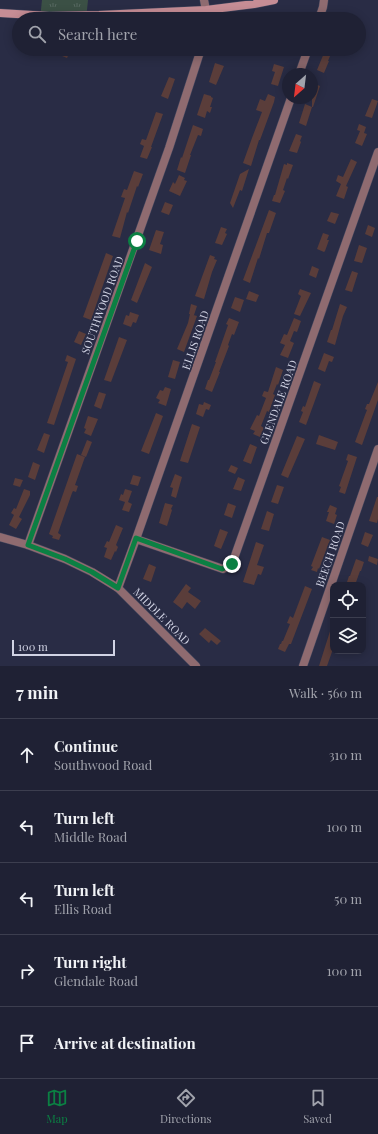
<!DOCTYPE html>
<html lang="en">
<head>
<meta charset="utf-8">
<style>
	body { margin:0; font-family:"Playfair Display",serif; background:#27293c; color:#f1f3f6 }
	.controls { position:absolute; right:12px; bottom:12px; display:grid; overflow:hidden; border-radius:8px; box-shadow:0 2px 10px #0003 }
	.controls button { width:36px; height:36px; display:grid; place-items:center; padding:0; border:0; border-bottom:1px solid #3c3e4f; background:#1f2134; color:#f1f3f6; font:20px sans-serif }
	.compass { position:absolute; left:282px; top:68px; width:36px; height:36px; border-radius:50%; background:#1f2134; box-shadow:0 2px 10px #0003; rotate:208deg }
	.scale { position:absolute; left:12px; bottom:10px; width:103px; box-sizing:border-box; padding-left:4px; border:2px solid #d1d3e4; border-top:0; font-size:11px; line-height:14px; white-space:nowrap; color:#d1d3e4; -webkit-text-stroke:3px #292c45; paint-order:stroke }
	.stop { position:absolute; width:12px; height:12px; margin:-9px; border:3px solid #0b8043; border-radius:50%; background:#fff }
	.stop.end { background:#0b8043; border-color:#fff; box-shadow:0 1px 4px #0008 }
	.list { margin:0; padding:0; list-style:none }
	h2 { display:flex; justify-content:space-between; align-items:center; height:52px; margin:0; padding:0 16px; font-size:17px }
	h2 small { font-size:13px; font-weight:400; color:#a1a3ac }
	.list li { display:grid; grid-template-columns:26px 1fr auto; gap:12px; align-items:center; box-sizing:border-box; height:72px; padding:0 16px; border-top:1px solid #3c3e4f }
	.list b { display:block; font-size:15px; white-space:nowrap }
	.list p { margin:0; font-size:13px; white-space:nowrap; color:#a1a3ac }
	.list em { font-size:13px; font-style:normal; color:#a1a3ac }
	.icon { flex:none; width:22px; height:22px; fill:none; stroke:currentColor; stroke-width:2; stroke-linecap:round; stroke-linejoin:round }
	.map { position:relative; flex:none; width:378px; height:666px; overflow:hidden }
	.search { position:absolute; background:#1f2134; box-shadow:0 2px 10px #0003; left:12px; right:12px; top:12px; height:44px; display:flex; align-items:center; gap:10px; box-sizing:border-box; padding:0 14px; border-radius:22px; color:#a1a3ac; font-size:15px }
	.sheet { height:412px; background:#1f2134 }
	nav { display:flex; justify-content:space-around; align-items:center; box-sizing:border-box; height:56px; border-top:1px solid #3c3e4f; background:#1f2134; font-size:11px; color:#a1a3ac }
	nav a { display:grid; justify-items:center; gap:2px }
	nav .on { color:#0b8043 }
	.map>svg:first-child { display:block }
</style>
</head>
<body>
<div class="map">
<svg width="378" height="666" viewBox="0 0 378 666">
	<defs>
		<pattern id="grass-tufts" width="24" height="20" patternUnits="userSpaceOnUse"><rect width="24" height="20" fill="#3b5045"/><path d="M3 7l-1-3M5 7V3M7 7l1-3M15 17l-1-3M17 17v-4M19 17l1-3" fill="none" stroke="#566860"/></pattern>
	</defs>
	<rect width="100%" height="100%" fill="#292c45"/>
	<!-- grass -->
	<path fill="url(#grass-tufts)" d="M42,0H88L86,19H40Z"/>
	<!-- building -->
	<path fill="#5a3d3a" d="M45,49H71L67,58Z
		M324,53L330,56L328,61H329L324,73L317,70Z
		M215,63L224,66L216,85L209,82Z
		M274,64L284,67L278,86L271,84L275,72L272,71Z
		M169,77L175,79L168,99L161,96Z
		M312,83L320,86L313,107H312Z
		M204,94L211,96V97L213,98L210,107H212L210,113L207,111L205,118L197,115Z
		M268,94L275,97L274,102L260,140H259L251,166L243,163L252,138L262,112L256,110L260,99L265,101Z
		M372,99L378,101L372,118L365,116Z
		M305,104L312,107L306,126L299,123Z
		M156,112L163,114L151,147H152L147,159L140,157L144,146L140,144L142,139L146,140Z
		M359,124L366,127L364,133L367,134L362,146L355,143L360,131L357,130Z
		M193,125L203,129L201,136L198,135L190,155H191L185,173L177,170L181,157L182,158Z
		M296,134L302,136L300,141L301,142L297,153L289,151Z
		M351,159L357,162L346,186L348,187L344,199L336,196L341,184L336,181L338,175L343,177Z
		M287,163L293,165L288,179L287,178L283,190L285,191L280,203L272,201L274,195H275L284,164L287,165Z
		M249,169L242,191L240,190L233,208L230,203L240,174Z
		M134,171L143,174L138,187L137,186L128,213L127,212L120,238L112,236L125,198L121,197L124,189L127,190Z
		M179,175L185,178L184,180L187,181L180,196L169,191L173,182L175,184Z
		M165,202L173,205L169,215L161,212Z
		M269,210L276,213L269,233H267L259,259L258,258L250,283L243,280Z
		M331,212L339,214L335,224L327,221Z
		M368,225L375,228L372,237L365,234Z
		M221,227L227,229L225,233L227,234L222,245L215,243Z
		M156,230L164,232L160,244L163,245L161,254L149,250Z
		M323,233L329,235L327,240H329L325,251L324,252L317,249Z
		M359,245L367,248L362,263L354,261Z
		M106,253L113,256L91,320L83,317Z
		M210,255L215,257L214,259L217,260L212,272L204,299L195,296Z
		M145,263L152,267L137,303L131,300Z
		M312,266L319,269L316,278L309,275Z
		M352,271L358,273L352,292L345,290Z
		M300,289L311,293L300,316L294,314L301,296L298,294Z
		M249,291L259,295L256,302L246,299Z
		M235,297L244,300L240,312L231,308Z
		M191,304L197,306L194,315L189,314Z
		M340,304L347,307L343,316L335,345L327,342L331,330H332Z
		M130,312L139,315L136,323L133,322L131,327L123,324L126,315L129,316Z
		M190,314L197,316L184,352L177,349L188,323Z
		M229,318L239,322L234,335L232,334L228,345L229,346L219,372H220L212,392L205,389L208,380H209L216,362H215L228,325L226,324Z
		M294,318L301,321L297,332L294,331L290,341L294,343L288,358L280,355L285,345L280,343L284,334L287,335Z
		M79,331L86,334L81,345L74,342Z
		M119,337L127,340L111,382L104,380Z
		M324,353L334,357L332,362L329,361L325,372L318,369Z
		M67,355L76,359L54,425L47,423L68,362L65,361Z
		M173,360L180,362L175,379L168,377Z
		M276,367L283,370L278,385L277,384L273,394L275,395L269,412L267,411L261,426L264,428L260,437L253,434L255,431L250,429L257,415L259,416L266,398L262,396L264,391L268,392Z
		M314,381L321,384L306,425L299,422L303,412L301,411L303,406L305,407Z
		M378,382V400L362,445L355,442L365,415L367,410L365,409L367,404H369Z
		M165,387L171,389L166,406L158,403L160,400L156,398L160,390L163,391Z
		M99,392L106,394L101,409L94,406Z
		M204,402L211,405L209,410L206,409L203,417L196,414L199,404L203,405Z
		M156,413L163,416L149,454L141,451Z
		M88,416L98,419L91,436L84,433L86,429L84,428Z
		M192,424L200,427L188,463L180,461Z
		M44,433L50,435L44,453L37,450Z
		M319,435L338,442L335,450L316,444Z
		M297,436L305,439L288,478L281,475Z
		M87,440L92,442L86,457L81,455Z
		M250,444L257,447L251,464L243,461Z
		M77,454L85,457L75,485L78,486L76,492L73,491L72,493L58,533L61,535L59,540L52,538L53,536L49,534Z
		M348,454L357,457L345,494L339,492L341,487L339,486L348,461L346,460Z
		M33,462L40,465L35,480L28,477Z
		M231,465L238,468L235,474L228,471Z
		M175,474L182,477L176,498L171,496L173,488L170,487Z
		M133,475L141,477L138,486L130,484Z
		M238,477L245,480L241,491L233,489Z
		M15,478L23,480L20,487L13,485Z
		M277,485L284,487L278,504L271,502Z
		M24,489L30,491V495L19,517L22,519L16,529L9,525L14,515L11,513L14,508L16,509Z
		M125,489L132,491L128,502L132,504L129,512L122,510L125,502L119,500L121,494L123,495Z
		M377,497H378V519L377,523L369,521Z
		M165,503L173,505L171,509L172,510L167,526L159,523Z
		M228,503L236,506L232,518L224,515Z
		M330,505L337,508L335,514L337,515L334,524L326,521L329,512H327Z
		M267,511L274,514L269,531L261,529Z
		M116,525L123,528L116,545L118,547L116,552L115,551L111,560L104,557L107,548L104,547L107,541L109,542Z
		M220,529L228,532L221,549L214,546Z
		M365,532L373,535L368,547L361,544Z
		M322,537L330,540L319,569L318,568L317,572L311,570L313,567L311,566Z
		M256,542L264,545L257,565L264,567L261,575L258,574L254,585L243,582Z
		M369,556L378,559L377,565L368,561Z
		M356,559L364,562L361,571H360L355,585H346L349,576H350Z
		M149,564L156,567L151,582L143,579Z
		M186,584L191,588L188,592L201,601L195,609L187,602L182,609L173,602Z
		M305,586L312,589L291,644H289L285,652L278,649L280,644H281L282,641H283L290,624L287,623L290,616L293,618Z
		M332,625L333,626V649L327,666H319Z
		M205,628L221,641L217,645L211,640L209,643L199,634Z"/>
	<g fill="none" stroke-linecap="round" stroke-linejoin="round">
		<defs>
			<path id="minor" d="M204,0L206,10L210,19
				M319,19L323,7L324,0
				M299,74L308,49
				M136,539L223,569L232,564L378,152
				M28,545L169,148L201,49
				M118,588L136,539L291,98"/>
			<path id="tertiary" d="M0,537L28,545L65,559L92,572L118,588L196,666
				M303,666L378,449"/>
			<path id="secondary" d="M0,13L49,16L99,15L206,10L254,4L274,0"/>
		</defs>
		<!-- minor casing -->
		<use href="#minor" stroke="#44475e" stroke-width="9"/>
		<!-- tertiary casing -->
		<use href="#tertiary" stroke="#44475e" stroke-width="9"/>
		<!-- secondary casing -->
		<use href="#secondary" stroke="#44475e" stroke-width="9"/>
		<!-- minor -->
		<use href="#minor" stroke="#8f6b70" stroke-width="8"/>
		<!-- tertiary -->
		<use href="#tertiary" stroke="#8f6b70" stroke-width="8"/>
		<!-- secondary -->
		<use href="#secondary" stroke="#c68d95" stroke-width="8"/>
	</g>
	<g fill="none" stroke-linecap="round" stroke-linejoin="round">
		<!-- route -->
		<path stroke="#0b8043" stroke-width="5" d="M137,241L28,545L65,559L92,572L118,588L136,538L222,569L232,564"/>
	</g>
	<g text-anchor="middle" dominant-baseline="central" stroke-width="3.5" stroke-linejoin="round" paint-order="stroke">
		<!-- street labels -->
		<g font-size="11" fill="#d1d3e4" stroke="#292c45">
			<text transform="translate(102 305) rotate(-70)">SOUTHWOOD ROAD</text>
			<text transform="translate(195 340) rotate(-71)">ELLIS ROAD</text>
			<text transform="translate(278 402) rotate(-70)">GLENDALE ROAD</text>
			<text transform="translate(330 554) rotate(-71)">BEECH ROAD</text>
			<text transform="translate(162 616) rotate(45)">MIDDLE ROAD</text>
		</g>
	</g>
</svg>
<div class="controls">
<button><svg class="icon" aria-label="locate" viewBox="0 0 24 24"><circle cx="12" cy="12" r="6"/><path d="M12 2v4M12 18v4M2 12h4M18 12h4"/></svg></button>
<button><svg class="icon" aria-label="layers" viewBox="0 0 24 24"><path d="M12 4l9 5-9 5-9-5zM3 14l9 5 9-5"/></svg></button>
</div>
<svg class="compass" viewBox="-18 -18 36 36"><path d="M0-13l5 13h-10z" fill="#e53935"/><path d="M0 13l5-13h-10z" fill="#a1a3ac"/></svg>
<div class="scale">100 m</div>
<div class="stop" style="left:137px;top:241px"></div>
<div class="stop end" style="left:232px;top:564px"></div>
<div class="search"><svg class="icon" aria-label="search" viewBox="0 0 24 24"><circle cx="10" cy="10" r="6"/><path d="M15 15l6 6"/></svg>Search here</div>
</div>
<section class="sheet">
<h2>7 min<small>Walk · 560 m</small></h2>
<ul class="list">
<li><svg class="icon" aria-label="ahead" viewBox="0 0 24 24"><path d="M12 20V5M6 11l6-6 6 6"/></svg><div><b>Continue</b><p>Southwood Road</p></div><em>310 m</em></li>
<li><svg class="icon" aria-label="left" viewBox="0 0 24 24"><path d="M17 20v-9H6M10 6l-5 5 5 5"/></svg><div><b>Turn left</b><p>Middle Road</p></div><em>100 m</em></li>
<li><svg class="icon" aria-label="left" viewBox="0 0 24 24"><path d="M17 20v-9H6M10 6l-5 5 5 5"/></svg><div><b>Turn left</b><p>Ellis Road</p></div><em>50 m</em></li>
<li><svg class="icon" aria-label="right" viewBox="0 0 24 24"><path d="M7 20v-9h11M14 6l5 5-5 5"/></svg><div><b>Turn right</b><p>Glendale Road</p></div><em>100 m</em></li>
<li><svg class="icon" aria-label="arrive" viewBox="0 0 24 24"><path d="M6 21V4h12l-3 4 3 4H6"/></svg><div><b>Arrive at destination</b></div></li>
</ul>
</section>
<nav>
<a class="on"><svg class="icon" aria-label="map" viewBox="0 0 24 24"><path d="M3 6l6-2 6 2 6-2v14l-6 2-6-2-6 2zM9 4v14M15 6v14"/></svg>Map</a>
<a><svg class="icon" aria-label="directions" viewBox="0 0 24 24"><path d="M12 3l9 9-9 9-9-9zM9 14v-3h6M13 9l2 2-2 2"/></svg>Directions</a>
<a><svg class="icon" aria-label="saved" viewBox="0 0 24 24"><path d="M7 4h10v16l-5-4-5 4z"/></svg>Saved</a>
</nav>
</body>
</html>
